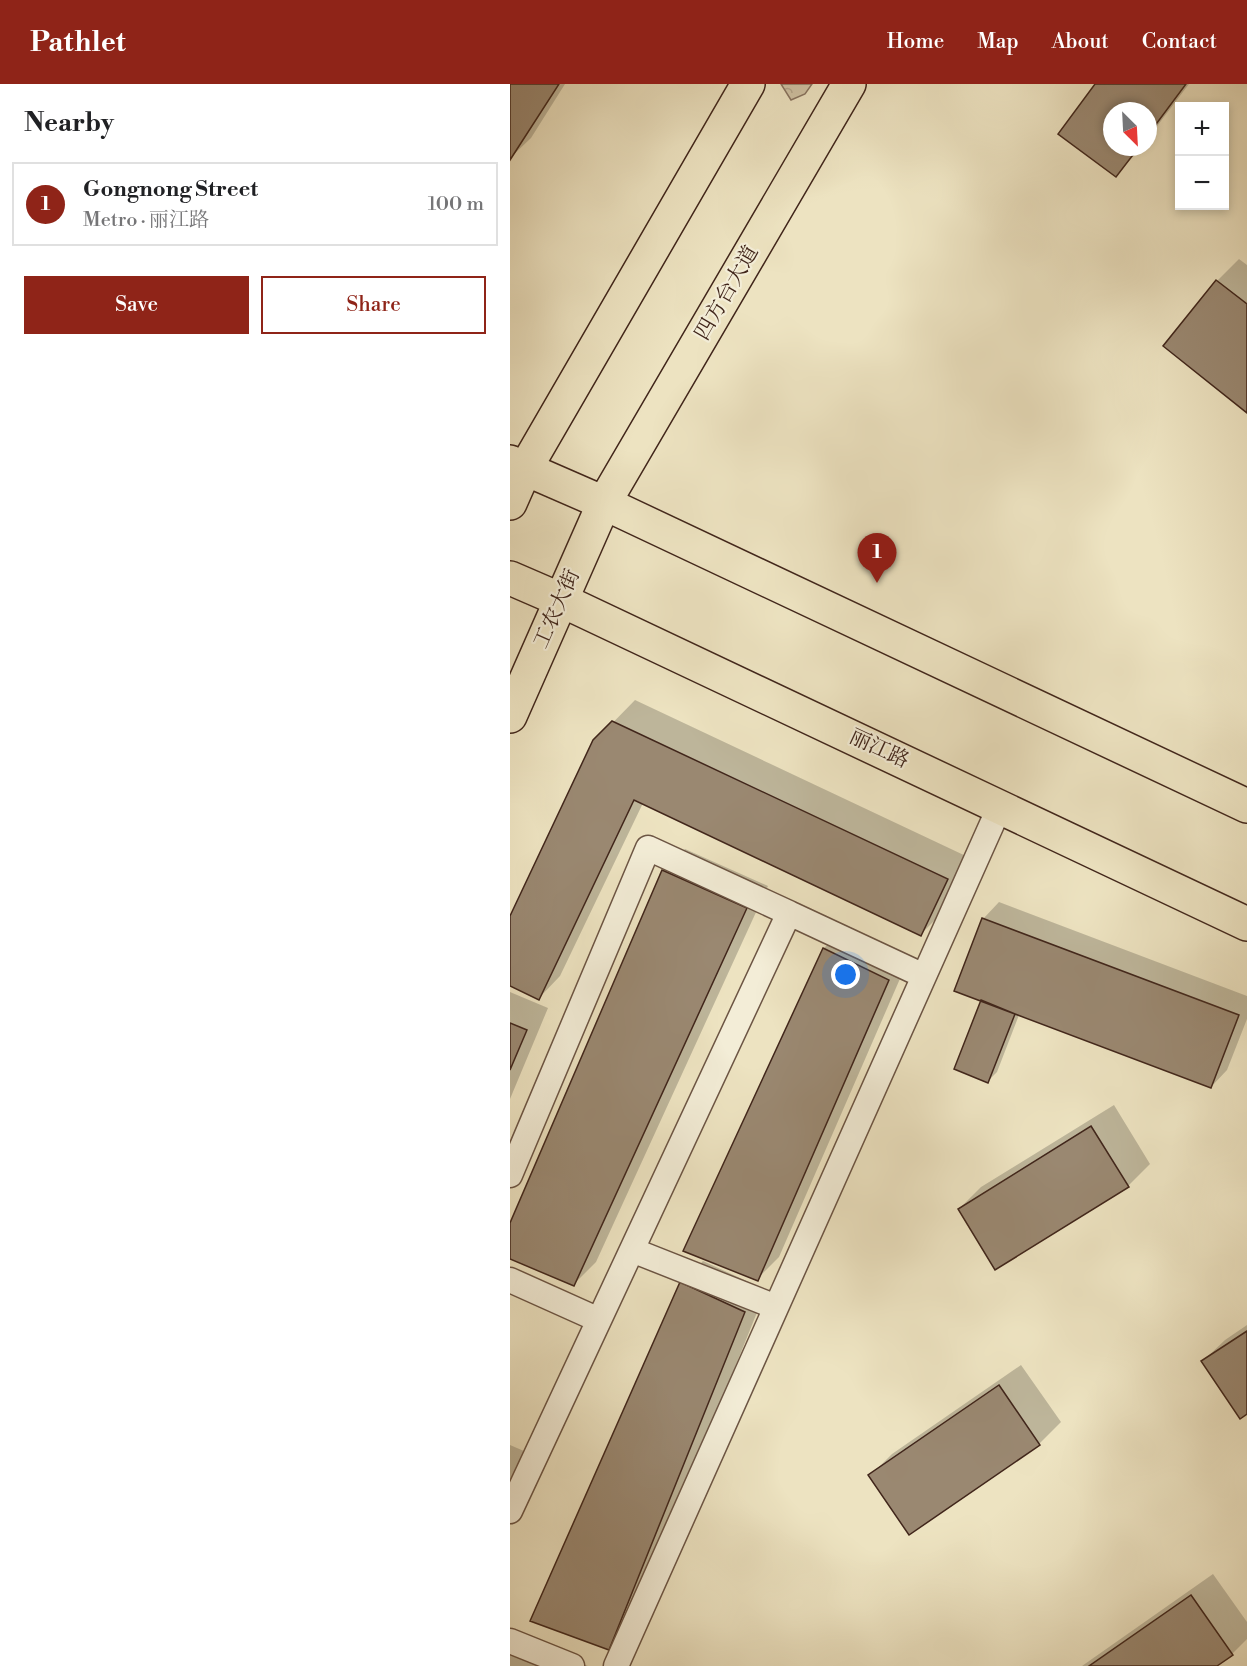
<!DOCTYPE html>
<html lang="en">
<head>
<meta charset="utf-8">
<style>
	body { margin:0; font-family:"Libre Bodoni","Noto Serif SC",serif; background:#f2f2f2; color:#202124 }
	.controls { position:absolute; right:18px; top:18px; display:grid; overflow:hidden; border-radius:0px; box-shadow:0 3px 9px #0003 }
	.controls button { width:54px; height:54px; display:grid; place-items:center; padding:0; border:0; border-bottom:2px solid #e0e0e0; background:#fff; color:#202124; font:30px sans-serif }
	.compass { position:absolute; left:593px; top:18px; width:54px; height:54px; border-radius:50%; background:#fff; box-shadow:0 3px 9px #0003; rotate:156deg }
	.you { position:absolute; left:336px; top:891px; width:21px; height:21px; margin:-15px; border:4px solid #fff; border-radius:50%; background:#1a73e8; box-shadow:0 0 0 9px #1a73e833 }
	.badge { display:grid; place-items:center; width:39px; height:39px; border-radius:50%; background:#8f2418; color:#fff; font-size:20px; font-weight:700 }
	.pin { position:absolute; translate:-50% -50px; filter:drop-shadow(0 2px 3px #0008) }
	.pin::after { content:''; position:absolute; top:32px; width:21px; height:18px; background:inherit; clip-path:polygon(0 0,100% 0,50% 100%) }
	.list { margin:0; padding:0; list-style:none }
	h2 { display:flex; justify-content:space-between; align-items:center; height:78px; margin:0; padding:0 24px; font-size:26px }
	h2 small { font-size:20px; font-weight:400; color:#757577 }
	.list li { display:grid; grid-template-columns:39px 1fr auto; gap:18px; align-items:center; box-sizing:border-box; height:84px; margin:0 12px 12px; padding:0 12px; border:2px solid #e0e0e0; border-radius:0px }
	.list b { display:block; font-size:22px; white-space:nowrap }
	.list p { margin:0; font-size:20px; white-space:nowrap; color:#757577 }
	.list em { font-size:20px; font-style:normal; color:#757577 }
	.actions { display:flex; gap:12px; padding:18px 24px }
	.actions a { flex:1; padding:14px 0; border:2px solid #8f2418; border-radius:0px; text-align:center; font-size:21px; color:#8f2418 }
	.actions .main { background:#8f2418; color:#fff }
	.map { position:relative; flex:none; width:737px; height:1582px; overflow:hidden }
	header { display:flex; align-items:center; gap:36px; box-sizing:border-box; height:84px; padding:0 30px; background:#8f2418; color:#fff }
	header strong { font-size:28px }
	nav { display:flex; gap:33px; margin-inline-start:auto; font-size:21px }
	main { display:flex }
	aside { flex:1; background:#fff }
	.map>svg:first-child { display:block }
</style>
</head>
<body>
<header>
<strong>Pathlet</strong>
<nav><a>Home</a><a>Map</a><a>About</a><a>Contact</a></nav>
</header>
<main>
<aside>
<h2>Nearby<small></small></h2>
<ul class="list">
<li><span class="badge">1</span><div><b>Gongnong Street</b><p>Metro · 丽江路</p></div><em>100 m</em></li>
</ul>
<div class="actions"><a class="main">Save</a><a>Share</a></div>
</aside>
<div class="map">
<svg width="737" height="1582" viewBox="0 0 737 1582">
	<defs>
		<pattern id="forest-crowns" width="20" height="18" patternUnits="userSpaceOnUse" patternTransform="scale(1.5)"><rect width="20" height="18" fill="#d0c3a5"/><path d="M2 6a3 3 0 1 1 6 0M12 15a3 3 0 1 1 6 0" fill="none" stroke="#b4a78d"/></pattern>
	</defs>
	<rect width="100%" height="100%" fill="#ede3c1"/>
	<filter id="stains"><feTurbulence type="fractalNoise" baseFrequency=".00333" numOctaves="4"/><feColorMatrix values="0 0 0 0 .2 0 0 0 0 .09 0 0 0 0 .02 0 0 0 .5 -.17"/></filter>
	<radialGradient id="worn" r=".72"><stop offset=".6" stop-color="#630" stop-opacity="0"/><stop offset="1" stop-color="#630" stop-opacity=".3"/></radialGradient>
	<!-- forest -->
	<path fill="url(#forest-crowns)" stroke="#887460" stroke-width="1.5" d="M271,0H302L295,10L281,16Z"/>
	<!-- shadow -->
	<path fill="#0003" d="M0,0H55L21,54L0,74Z
		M587,0H679L638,54V27H602V63H632L606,91Z
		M729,175L737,181V327L655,261L707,197Z
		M125,616L458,773L433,828L411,850L133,719L50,892L29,914L0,901V835L85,657Z
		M175,765L258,802L86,1178L64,1200L0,1173V1143L153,787Z
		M489,818L737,912V935L717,986L701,1003L509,931L487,988L478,997L472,917L473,835Z
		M336,843L399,874L269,1173L247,1195L314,864Z
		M0,908L38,924L0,1015Z
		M604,1021L640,1080L618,1102L449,1125L471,1103Z
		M193,1177L256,1206L121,1542L99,1564L171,1199Z
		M737,1241V1328L730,1333L693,1277L715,1256Z
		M511,1281L551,1338L529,1360L360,1392L382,1370Z
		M0,1361L14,1367L0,1399Z
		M703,1490L737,1538V1555L722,1570L704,1582H572Z
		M7,1551L78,1582H0V1558Z"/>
	<!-- building -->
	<path fill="#9a8871" stroke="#41261b" stroke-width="1.5" d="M0,0H49L0,76Z
		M585,0H676L638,51V27H602V63H629L606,93L548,50Z
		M706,196L737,220V329L653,262Z
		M102,637L438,795L411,852L124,716L29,916L0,902V832L83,656Z
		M152,786L237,824L64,1202L0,1175V1139Z
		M472,834L729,931L701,1004L444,907Z
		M313,864L379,896L248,1197L173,1167Z
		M471,916L505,930L478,999L444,985Z
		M0,939L17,946L0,986Z
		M581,1042L619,1103L485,1186L448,1125Z
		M170,1198L235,1228L99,1566L20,1537Z
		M737,1247V1330L730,1335L691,1277Z
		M489,1301L530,1361L399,1451L358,1391Z
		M681,1511L723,1571L707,1582H579Z"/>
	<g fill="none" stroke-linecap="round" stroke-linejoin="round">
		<defs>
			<path id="street" d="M0,1091L138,764L279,829
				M122,1166L266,1223
				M0,1196L89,1236
				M0,1427L279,829L414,892
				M0,1557L62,1582
				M106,1582L490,722"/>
			<path id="primary" d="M0,378L94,419L737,722
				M0,419L15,385L238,0
				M0,494L51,516L737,840
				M0,632L94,419L339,0"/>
		</defs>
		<!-- street casing -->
		<use href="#street" stroke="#6c5544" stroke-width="27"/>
		<!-- primary casing -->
		<use href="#primary" stroke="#41261b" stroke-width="36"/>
		<!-- street -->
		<use href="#street" stroke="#f3edd7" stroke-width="24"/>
		<!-- primary -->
		<use href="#primary" stroke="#ede3c1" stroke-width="33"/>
	</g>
	<g text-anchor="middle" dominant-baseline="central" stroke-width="4.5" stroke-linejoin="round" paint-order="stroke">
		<!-- street labels -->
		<g font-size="21" fill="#41261b" stroke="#f3edd7">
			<text transform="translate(217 209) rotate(-60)">四方台大道</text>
			<text transform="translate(47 525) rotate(-66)">工农大街</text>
			<text transform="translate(369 665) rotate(25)">丽江路</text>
		</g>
	</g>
	<rect width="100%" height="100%" filter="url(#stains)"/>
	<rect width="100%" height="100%" fill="url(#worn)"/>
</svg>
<div class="controls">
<button>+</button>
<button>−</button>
</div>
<svg class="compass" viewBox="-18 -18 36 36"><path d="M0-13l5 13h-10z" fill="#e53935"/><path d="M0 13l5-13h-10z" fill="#757577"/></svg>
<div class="you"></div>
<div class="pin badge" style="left:367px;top:499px">1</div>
</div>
</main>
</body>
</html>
